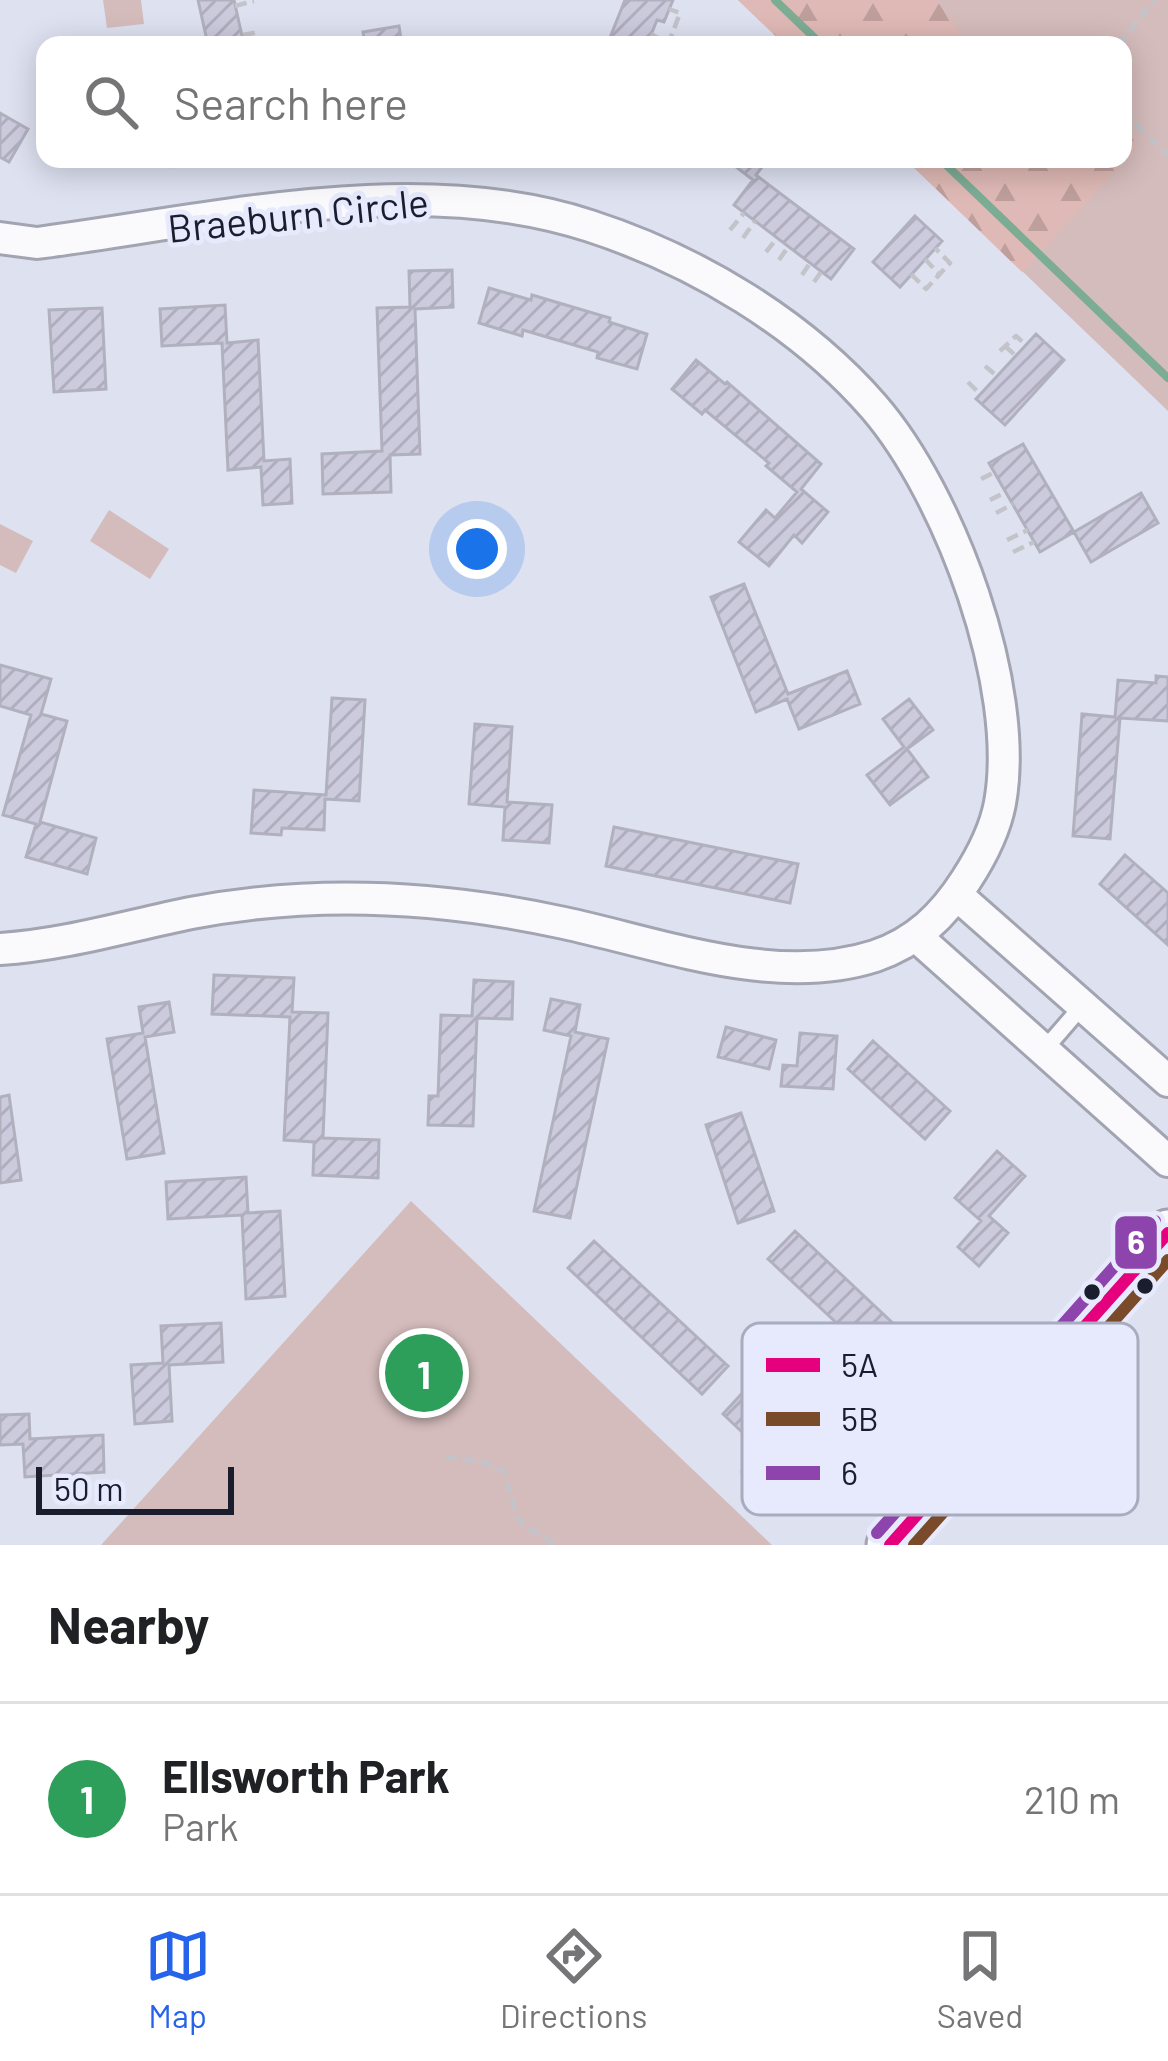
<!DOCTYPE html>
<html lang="en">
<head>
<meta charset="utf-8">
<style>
	body { margin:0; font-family:Barlow,sans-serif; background:#f2f2f2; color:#202124 }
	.scale { position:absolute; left:36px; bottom:30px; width:198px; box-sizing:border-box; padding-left:12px; border:6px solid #1a1d2d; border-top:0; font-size:33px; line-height:42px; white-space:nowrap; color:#1a1d2d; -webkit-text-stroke:9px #e6eafc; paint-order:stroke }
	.you { position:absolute; left:477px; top:549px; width:42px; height:42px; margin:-30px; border:9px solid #fff; border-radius:50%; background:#1a73e8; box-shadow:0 0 0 18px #1a73e833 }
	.badge { display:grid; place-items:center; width:78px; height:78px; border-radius:50%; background:#2563eb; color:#fff; font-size:39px; font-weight:700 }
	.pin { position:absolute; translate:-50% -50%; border:6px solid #fff; box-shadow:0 3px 12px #0006 }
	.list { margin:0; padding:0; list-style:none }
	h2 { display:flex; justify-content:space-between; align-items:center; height:156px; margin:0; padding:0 48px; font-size:51px }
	h2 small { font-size:39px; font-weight:400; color:#757577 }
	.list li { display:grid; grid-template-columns:78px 1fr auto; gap:36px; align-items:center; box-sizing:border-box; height:192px; padding:0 48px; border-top:3px solid #e0e0e0 }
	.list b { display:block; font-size:45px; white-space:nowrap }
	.list p { margin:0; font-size:39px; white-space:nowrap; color:#757577 }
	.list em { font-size:39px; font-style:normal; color:#757577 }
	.icon { flex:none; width:66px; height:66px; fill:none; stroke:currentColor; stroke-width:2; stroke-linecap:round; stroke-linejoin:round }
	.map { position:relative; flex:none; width:1168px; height:1545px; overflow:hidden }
	.search { position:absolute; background:#fff; box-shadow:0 6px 30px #0003; left:36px; right:36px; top:36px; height:132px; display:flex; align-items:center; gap:30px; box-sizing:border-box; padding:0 42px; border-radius:24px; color:#757577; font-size:45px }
	.sheet { height:348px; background:#fff }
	nav { display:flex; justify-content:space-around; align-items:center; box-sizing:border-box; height:168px; border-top:3px solid #e0e0e0; background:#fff; font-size:33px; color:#757577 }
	nav a { display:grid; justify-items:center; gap:6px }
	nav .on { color:#2563eb }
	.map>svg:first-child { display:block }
</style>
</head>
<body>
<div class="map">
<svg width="1168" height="1545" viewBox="0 0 1168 1545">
	<defs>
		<pattern id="forest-firs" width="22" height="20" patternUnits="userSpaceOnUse" patternTransform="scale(3)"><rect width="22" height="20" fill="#dfb9b5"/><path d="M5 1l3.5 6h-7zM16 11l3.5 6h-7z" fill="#bf9f9c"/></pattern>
		<pattern id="building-hatch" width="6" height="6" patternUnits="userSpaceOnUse" patternTransform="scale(3)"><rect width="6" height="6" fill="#cccadd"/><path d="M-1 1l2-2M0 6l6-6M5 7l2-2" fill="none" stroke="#afadbe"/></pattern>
	</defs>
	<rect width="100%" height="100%" fill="#dee1f0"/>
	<!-- green -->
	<path fill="#d5bcbc" d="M103,0H141L144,24L107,28Z
		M738,0H1168V411L905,159H1123V45H785Z
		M109,510L169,549L150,579L90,541Z
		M0,524L33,541L16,573L0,565Z
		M411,1201L772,1545H101Z"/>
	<!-- forest -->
	<path fill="url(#forest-firs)" d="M738,0H936L970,45H785Z
		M1123,127L1138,146L1022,272L905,159H1123Z"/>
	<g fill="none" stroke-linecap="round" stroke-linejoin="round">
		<!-- stream -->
		<path stroke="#7dac95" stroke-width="8" d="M775,0L822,45
			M940,159L1168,378"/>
	</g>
	<!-- building -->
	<path fill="url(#building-hatch)" stroke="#b1b0bf" stroke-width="3" d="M198,0H234L244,45H208Z
		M625,0H673L664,22L657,20L647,45H607Z
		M399,26L402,45H365L363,32Z
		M0,113L28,129L9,162L0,157Z
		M726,159H768L756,175L854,249L831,279L734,205L753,180Z
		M915,216L942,241L900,287L873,262Z
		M452,270L453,307L415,309L420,454L390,455L391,492L323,494L322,454L382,451L377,308L410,307L409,271Z
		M489,288L531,300L532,295L610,318L609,322L647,334L637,369L597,358L598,352L523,330L522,336L479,323Z
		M225,305L227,343L258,340L264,461L290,459L292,503L263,505L261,467L228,470L222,343L162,346L160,309Z
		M102,308L106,389L54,392L49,310Z
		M1036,334L1064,360L1005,425L976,399Z
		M696,360L725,384L727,382L821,464L801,489L828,512L802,543L794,535L769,566L739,542L766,510L775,518L797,492L766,466L769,463L705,410L702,414L672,389Z
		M1023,444L1074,532L1040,552L989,463Z
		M1141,493L1158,523L1091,562L1074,532Z
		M744,584L788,694L847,671L860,704L799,729L787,699L756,712L711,597Z
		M0,665L51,679L41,714L67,721L40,822L96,838L87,874L26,857L36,824L3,815L31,715L0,706Z
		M1156,676L1168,677V721L1120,718L1110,839L1073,836L1082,714L1115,717L1118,680L1156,683Z
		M332,698L365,700L359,801L325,799L324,830L282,828L281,835L251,833L254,790L326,795Z
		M909,699L933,730L907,749L928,777L890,805L867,775L904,747L883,719Z
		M475,724L512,727L507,802L552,805L549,843L503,840L505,807L469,804Z
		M614,827L798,864L790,903L606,866Z
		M1125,855L1168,893V945L1100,884Z
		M214,975L294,978L292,1012L328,1013L323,1138L379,1140L378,1178L313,1175L314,1142L284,1140L290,1017L212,1014Z
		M474,980L513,982L512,1019L477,1018L473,1126L428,1125L429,1096H438L441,1015L472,1016Z
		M551,999L580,1005L575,1032L608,1039L570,1218L534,1211L571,1036L544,1030Z
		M169,1002L174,1032L145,1037L164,1153L127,1159L107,1039L143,1033L139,1007Z
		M726,1027L776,1040L769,1069L718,1057Z
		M800,1033L837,1036L833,1089L781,1086L783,1065L797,1066Z
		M873,1041L950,1111L925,1139L848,1069Z
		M9,1095L21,1180L0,1183V1097Z
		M741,1113L774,1211L738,1223L706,1125Z
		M997,1151L1025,1176L989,1216L1008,1233L979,1266L958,1247L981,1221L955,1198Z
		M246,1177L248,1213L280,1211L285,1296L246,1299L242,1215L168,1219L166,1182Z
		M795,1231L914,1343L888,1371L768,1259Z
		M594,1241L728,1366L702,1394L568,1268Z
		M221,1323L223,1362L169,1365L172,1421L135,1424L131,1365L163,1363L161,1326Z
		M748,1387L791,1428L767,1453L796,1480L775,1502L742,1472L762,1451L723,1414Z
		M29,1414L30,1439L103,1435L104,1472L25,1477L23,1444L0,1445V1415Z"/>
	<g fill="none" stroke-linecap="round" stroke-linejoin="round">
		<defs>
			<path id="service" d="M1044,1050L1083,1005"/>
			<path id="minor" d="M0,238L37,243C213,220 417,169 590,226C695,260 801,323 874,407C950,495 1021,687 1000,803C995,830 981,857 966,880C943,916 916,942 875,956C776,988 662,944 564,923C440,896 316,889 191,913C127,926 65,945 0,949
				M957,895L1168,1081
				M917,937L1168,1161"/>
			<path id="secondary" d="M890,1545L1168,1233"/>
		</defs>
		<!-- service casing -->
		<use href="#service" stroke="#a2a4b2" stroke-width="21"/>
		<!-- minor casing -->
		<use href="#minor" stroke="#a2a4b2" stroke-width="36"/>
		<!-- secondary casing -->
		<use href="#secondary" stroke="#a2a4b2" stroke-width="51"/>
		<!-- path -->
		<path stroke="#c3c4ca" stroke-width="4.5" stroke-dasharray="12 6" stroke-linecap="butt" d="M235,6L254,1
			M651,34L668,44
			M243,35L259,32
			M258,45H261
			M358,45L364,44
			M668,45L680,13L669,9
			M1118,45L1155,0
			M1123,112L1168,155
			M171,159L172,168
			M187,159V166
			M208,159L209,163
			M551,161V159
			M730,230L744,213
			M743,238L755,221
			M766,252L777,238
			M925,259L940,275
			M779,260L788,247
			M911,274L926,289L950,263L935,248
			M802,275L810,263
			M814,282L821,272
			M1005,346L1016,356
			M1000,351L1016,336L1026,345
			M985,366L997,376
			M968,382L980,394
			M981,479L995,472
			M990,500L1006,492
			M996,513L1013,504
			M1007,540L1028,530
			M1013,552L1034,542
			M445,1456L487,1463L504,1471L517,1517L524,1526L557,1545"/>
		<!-- service -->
		<use href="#service" stroke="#fafafd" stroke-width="15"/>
		<!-- minor -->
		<use href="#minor" stroke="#fafafd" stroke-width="30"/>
		<!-- secondary -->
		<use href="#secondary" stroke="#fafafd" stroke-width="45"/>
		<defs>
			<path id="bus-1" d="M890,1545L1168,1233"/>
			<path id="bus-2" d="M914,1545L1168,1260"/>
			<path id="bus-3" d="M877,1533L1155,1221"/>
		</defs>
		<!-- bus-1 casing -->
		<use href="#bus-1" stroke="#e6eafc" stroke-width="21"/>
		<!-- bus-2 casing -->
		<use href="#bus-2" stroke="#e6eafc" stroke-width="21"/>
		<!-- bus-3 casing -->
		<use href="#bus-3" stroke="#e6eafc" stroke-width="21"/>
		<!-- bus-1 -->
		<use href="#bus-1" stroke="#e5007d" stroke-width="12"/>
		<!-- bus-2 -->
		<use href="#bus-2" stroke="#7a4b2a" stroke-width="12"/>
		<!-- bus-3 -->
		<use href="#bus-3" stroke="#8e44ad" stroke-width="12"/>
	</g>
	<!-- markers -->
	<g fill="#1a1d2d" stroke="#e6eafc" stroke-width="4.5">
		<circle cx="1145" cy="1286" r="10"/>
		<circle cx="1092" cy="1292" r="10"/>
	</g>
	<g text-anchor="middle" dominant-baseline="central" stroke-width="10" stroke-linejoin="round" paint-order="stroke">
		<!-- street labels -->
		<g font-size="39" fill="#1a1d2d" stroke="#e6eafc">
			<text transform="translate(298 214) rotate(-6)">Braeburn Circle</text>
		</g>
	</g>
	<!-- legend -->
	<rect x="742" y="1323" width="396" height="192" rx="18" fill="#e6eafc" stroke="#a9acbe" stroke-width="3"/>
	<rect x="766" y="1358" width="54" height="14" fill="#e5007d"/>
	<rect x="766" y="1412" width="54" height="14" fill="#7a4b2a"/>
	<rect x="766" y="1466" width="54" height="14" fill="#8e44ad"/>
	<g font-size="33" fill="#1a1d2d">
		<text x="841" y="1377">5A</text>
		<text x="841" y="1431">5B</text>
		<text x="841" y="1485">6</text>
	</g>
	<rect stroke="#e6eafc" stroke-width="4.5" x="1113" y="1214" width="46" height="57" rx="12" fill="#8e44ad"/>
	<g font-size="33" text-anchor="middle" font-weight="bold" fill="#fff">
		<text x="1136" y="1254">6</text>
	</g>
</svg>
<div class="scale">50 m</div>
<div class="you"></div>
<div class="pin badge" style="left:424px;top:1373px;background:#2e9e5b">1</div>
<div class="search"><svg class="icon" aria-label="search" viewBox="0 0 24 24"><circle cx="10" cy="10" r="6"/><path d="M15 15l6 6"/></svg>Search here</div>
</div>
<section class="sheet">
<h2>Nearby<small></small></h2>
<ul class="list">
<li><span class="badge" style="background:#2e9e5b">1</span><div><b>Ellsworth Park</b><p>Park</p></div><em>210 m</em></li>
</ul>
</section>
<nav>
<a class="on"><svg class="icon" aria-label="map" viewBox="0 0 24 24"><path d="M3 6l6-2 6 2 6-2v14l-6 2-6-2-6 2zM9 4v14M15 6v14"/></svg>Map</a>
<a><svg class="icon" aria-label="directions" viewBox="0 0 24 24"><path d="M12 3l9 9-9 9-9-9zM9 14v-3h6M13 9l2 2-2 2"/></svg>Directions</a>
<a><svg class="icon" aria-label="saved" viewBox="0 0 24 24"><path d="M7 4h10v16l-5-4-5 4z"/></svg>Saved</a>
</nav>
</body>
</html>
